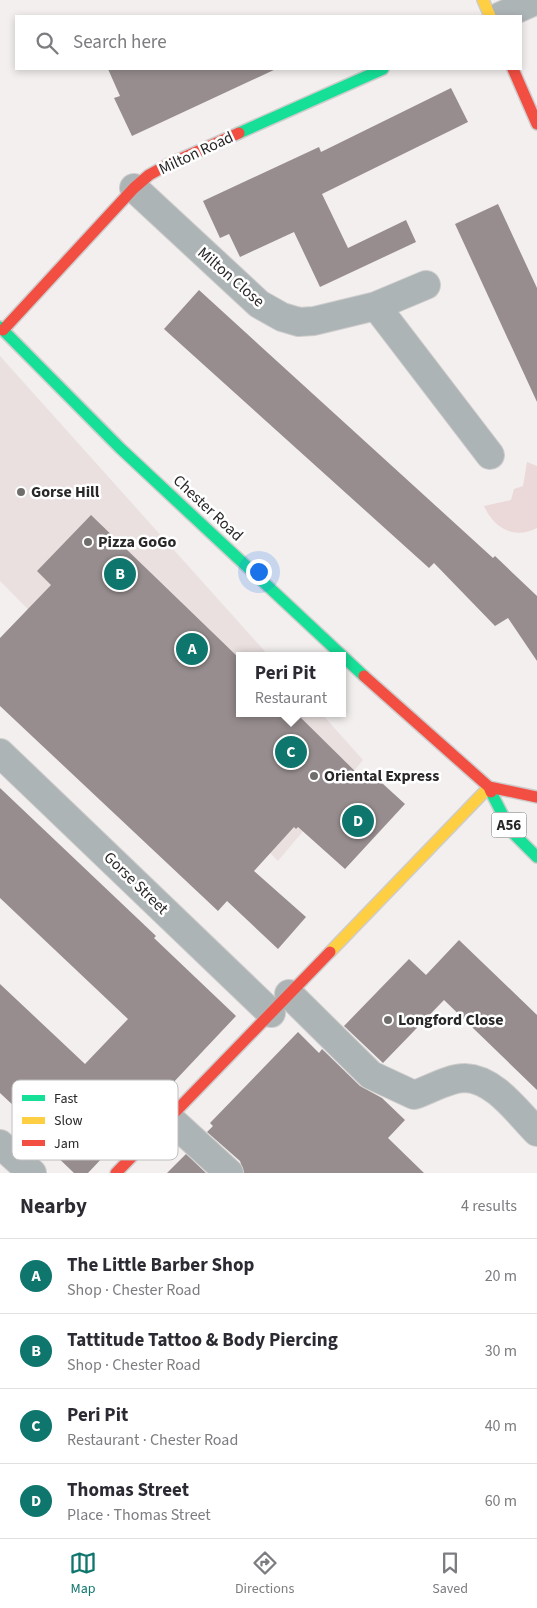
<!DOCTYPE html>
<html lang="en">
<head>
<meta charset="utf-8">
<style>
	body { margin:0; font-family:"Source Sans 3",sans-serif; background:#f2f2f3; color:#2b2b33 }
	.you { position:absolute; left:258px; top:571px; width:18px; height:18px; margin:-12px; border:4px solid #fff; border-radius:50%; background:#1a73e8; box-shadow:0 0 0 8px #1a73e833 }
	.badge { display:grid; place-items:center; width:32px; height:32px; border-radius:50%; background:#0f766e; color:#fff; font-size:16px; font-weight:700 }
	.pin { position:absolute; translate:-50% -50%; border:2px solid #fff; box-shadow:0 1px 5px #0006 }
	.popup { position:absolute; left:236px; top:652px; width:110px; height:65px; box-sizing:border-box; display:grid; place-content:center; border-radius:0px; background:#fff; filter:drop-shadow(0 1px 4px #0005); font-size:16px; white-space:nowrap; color:#7c7c81 }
	.popup b { font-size:19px; color:#2b2b33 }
	.popup::after { content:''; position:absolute; left:50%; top:100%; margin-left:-10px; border:10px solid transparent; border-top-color:#fff }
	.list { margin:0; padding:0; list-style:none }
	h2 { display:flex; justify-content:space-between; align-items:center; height:65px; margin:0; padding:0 20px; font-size:21px }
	h2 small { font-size:16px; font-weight:400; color:#7c7c81 }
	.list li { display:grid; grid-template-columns:32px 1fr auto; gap:15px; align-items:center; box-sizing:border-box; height:75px; padding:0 20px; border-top:1px solid #e1e1e2 }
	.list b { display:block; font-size:19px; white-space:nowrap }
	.list p { margin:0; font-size:16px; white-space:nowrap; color:#7c7c81 }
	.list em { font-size:16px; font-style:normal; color:#7c7c81 }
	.icon { flex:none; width:28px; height:28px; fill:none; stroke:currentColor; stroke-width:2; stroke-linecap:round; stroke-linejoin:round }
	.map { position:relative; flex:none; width:537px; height:1173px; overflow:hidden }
	.search { position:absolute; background:#fff; box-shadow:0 2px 8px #0003; left:15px; right:15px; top:15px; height:55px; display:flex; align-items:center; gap:12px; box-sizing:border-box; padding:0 18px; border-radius:0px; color:#7c7c81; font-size:19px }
	.sheet { height:365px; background:#fff }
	nav { display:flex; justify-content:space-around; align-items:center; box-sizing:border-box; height:70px; border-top:1px solid #e1e1e2; background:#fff; font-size:14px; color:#7c7c81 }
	nav a { display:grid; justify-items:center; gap:2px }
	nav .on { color:#0f766e }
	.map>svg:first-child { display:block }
</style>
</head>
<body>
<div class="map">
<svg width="537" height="1173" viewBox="0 0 537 1173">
	<rect width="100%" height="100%" fill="#f3efef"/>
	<!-- built -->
	<path fill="#eae0e0" d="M0,356L269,656H240V713H321L363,760L278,861L0,581Z"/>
	<!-- green -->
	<path fill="#ebd8d8" d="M527,462L537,466V528C514,540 494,528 484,506L511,500L514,489L523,486Z"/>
	<!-- building -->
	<path fill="#978d8e" d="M108,69H276L132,136L114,98L120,96Z
		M451,88L468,122L322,194L348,248L406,220L416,242L320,287L294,232L240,257L229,234L220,238L203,201L319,147L321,152Z
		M498,204L537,288V402L455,224Z
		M199,290L493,558L495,556L537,596V661L508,618L495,626L434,563L429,568L164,329Z
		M91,515L240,659V713H296L364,780L371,773L405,804L345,869L298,827L296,829L294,827L254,871L306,917L278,949L227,901L218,911L0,706V638L51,585L37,571Z
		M0,788L156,936L154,938L236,1016L88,1173H74L26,1127L31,1122L0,1093V984L85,1064L128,1019L0,898Z
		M459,940L537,1015V1090L444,1000L383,1063L344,1026L409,959L426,975Z
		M298,1032L319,1053L322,1049L360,1086L382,1098L405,1120L388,1138L424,1173H244L240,1161L207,1132L213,1126L210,1123Z
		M186,1154L206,1173H167Z"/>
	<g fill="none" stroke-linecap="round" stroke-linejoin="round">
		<defs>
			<path id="street" d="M501,16L537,0
				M134,188L259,304L282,317L299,322L314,321L376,306L426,285
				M376,306L490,455
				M0,753L271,1013
				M289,994L371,1075L414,1095C429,1090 449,1078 465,1078C495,1079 518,1113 537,1132
				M169,1118L229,1173
				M0,1144L32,1173"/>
			<path id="fast" d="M239,133L383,69
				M0,327L120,448L364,676
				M491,792L511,831L537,857"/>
			<path id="slow" d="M483,0L490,16
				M330,952L489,787"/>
			<path id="jam" d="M513,69L537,124
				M3,330L134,188L149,175L167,165L239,133
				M364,676L489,787L491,792
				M489,787L537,797
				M116,1173L330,952"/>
		</defs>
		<!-- street casing -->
		<use href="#street" stroke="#cecccc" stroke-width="30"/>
		<!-- fast casing -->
		<use href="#fast" stroke="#cecccc" stroke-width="14"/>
		<!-- slow casing -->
		<use href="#slow" stroke="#cecccc" stroke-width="14"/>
		<!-- jam casing -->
		<use href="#jam" stroke="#cecccc" stroke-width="14"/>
		<!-- street -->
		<use href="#street" stroke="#adb4b5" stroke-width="28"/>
		<!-- fast -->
		<use href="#fast" stroke="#16e098" stroke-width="11"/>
		<!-- slow -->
		<use href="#slow" stroke="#ffcf43" stroke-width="11"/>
		<!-- jam -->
		<use href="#jam" stroke="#f24e42" stroke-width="11"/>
	</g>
	<!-- markers -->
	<g fill="#706d6d" stroke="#fff" stroke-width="2">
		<circle cx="21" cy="492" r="5"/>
		<circle cx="88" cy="542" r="5"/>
		<circle cx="314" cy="776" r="5"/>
		<circle cx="388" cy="1020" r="5"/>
	</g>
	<g text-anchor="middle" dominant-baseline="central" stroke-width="5" stroke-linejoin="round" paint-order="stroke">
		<!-- shield labels -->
		<rect fill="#fff" stroke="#696868" stroke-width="1" x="491.5" y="812.5" width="35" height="25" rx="4"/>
		<g font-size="15" font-weight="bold" fill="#292727">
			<text x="509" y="825">A56</text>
		</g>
		<!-- street labels -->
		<g font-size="16" fill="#292727" stroke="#fff">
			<text transform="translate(196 153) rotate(-25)">Milton Road</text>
			<text transform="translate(231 277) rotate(41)">Milton Close</text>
			<text transform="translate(208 508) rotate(43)">Chester Road</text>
			<text transform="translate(136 883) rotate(44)">Gorse Street</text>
		</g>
		<!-- poi labels -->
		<g font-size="16" font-weight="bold" fill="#292727" stroke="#fff" text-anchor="start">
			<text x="31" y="492">Gorse Hill</text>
			<text x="98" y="542">Pizza GoGo</text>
			<text x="324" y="776">Oriental Express</text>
			<text x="398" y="1020">Longford Close</text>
		</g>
	</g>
	<!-- legend -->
	<rect x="12" y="1080" width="166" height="80" rx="8" fill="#fff" stroke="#bfbebe" stroke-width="1"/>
	<rect x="22" y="1095" width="23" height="6" fill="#16e098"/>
	<rect x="22" y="1117" width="23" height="7" fill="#ffcf43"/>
	<rect x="22" y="1140" width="23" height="6" fill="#f24e42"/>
	<g font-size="14" fill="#292727">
		<text x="54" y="1103">Fast</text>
		<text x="54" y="1125">Slow</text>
		<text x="54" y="1148">Jam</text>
	</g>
</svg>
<div class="you"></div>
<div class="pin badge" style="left:192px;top:649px">A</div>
<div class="pin badge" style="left:120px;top:574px">B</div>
<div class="pin badge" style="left:291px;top:752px">C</div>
<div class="popup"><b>Peri Pit</b>Restaurant</div>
<div class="pin badge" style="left:358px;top:821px">D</div>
<div class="search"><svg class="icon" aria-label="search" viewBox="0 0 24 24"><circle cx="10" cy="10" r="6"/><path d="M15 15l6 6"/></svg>Search here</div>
</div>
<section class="sheet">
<h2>Nearby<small>4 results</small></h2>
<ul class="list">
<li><span class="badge">A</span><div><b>The Little Barber Shop</b><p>Shop · Chester Road</p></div><em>20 m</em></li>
<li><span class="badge">B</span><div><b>Tattitude Tattoo &amp; Body Piercing</b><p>Shop · Chester Road</p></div><em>30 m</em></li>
<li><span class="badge">C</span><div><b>Peri Pit</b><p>Restaurant · Chester Road</p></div><em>40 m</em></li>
<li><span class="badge">D</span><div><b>Thomas Street</b><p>Place · Thomas Street</p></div><em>60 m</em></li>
</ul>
</section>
<nav>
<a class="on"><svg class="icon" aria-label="map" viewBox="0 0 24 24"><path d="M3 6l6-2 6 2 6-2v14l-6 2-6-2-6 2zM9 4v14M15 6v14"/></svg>Map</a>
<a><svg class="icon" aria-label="directions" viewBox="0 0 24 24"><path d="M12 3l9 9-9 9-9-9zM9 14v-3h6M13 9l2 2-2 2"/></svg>Directions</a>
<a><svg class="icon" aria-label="saved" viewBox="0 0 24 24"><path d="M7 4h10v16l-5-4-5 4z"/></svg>Saved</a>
</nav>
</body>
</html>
